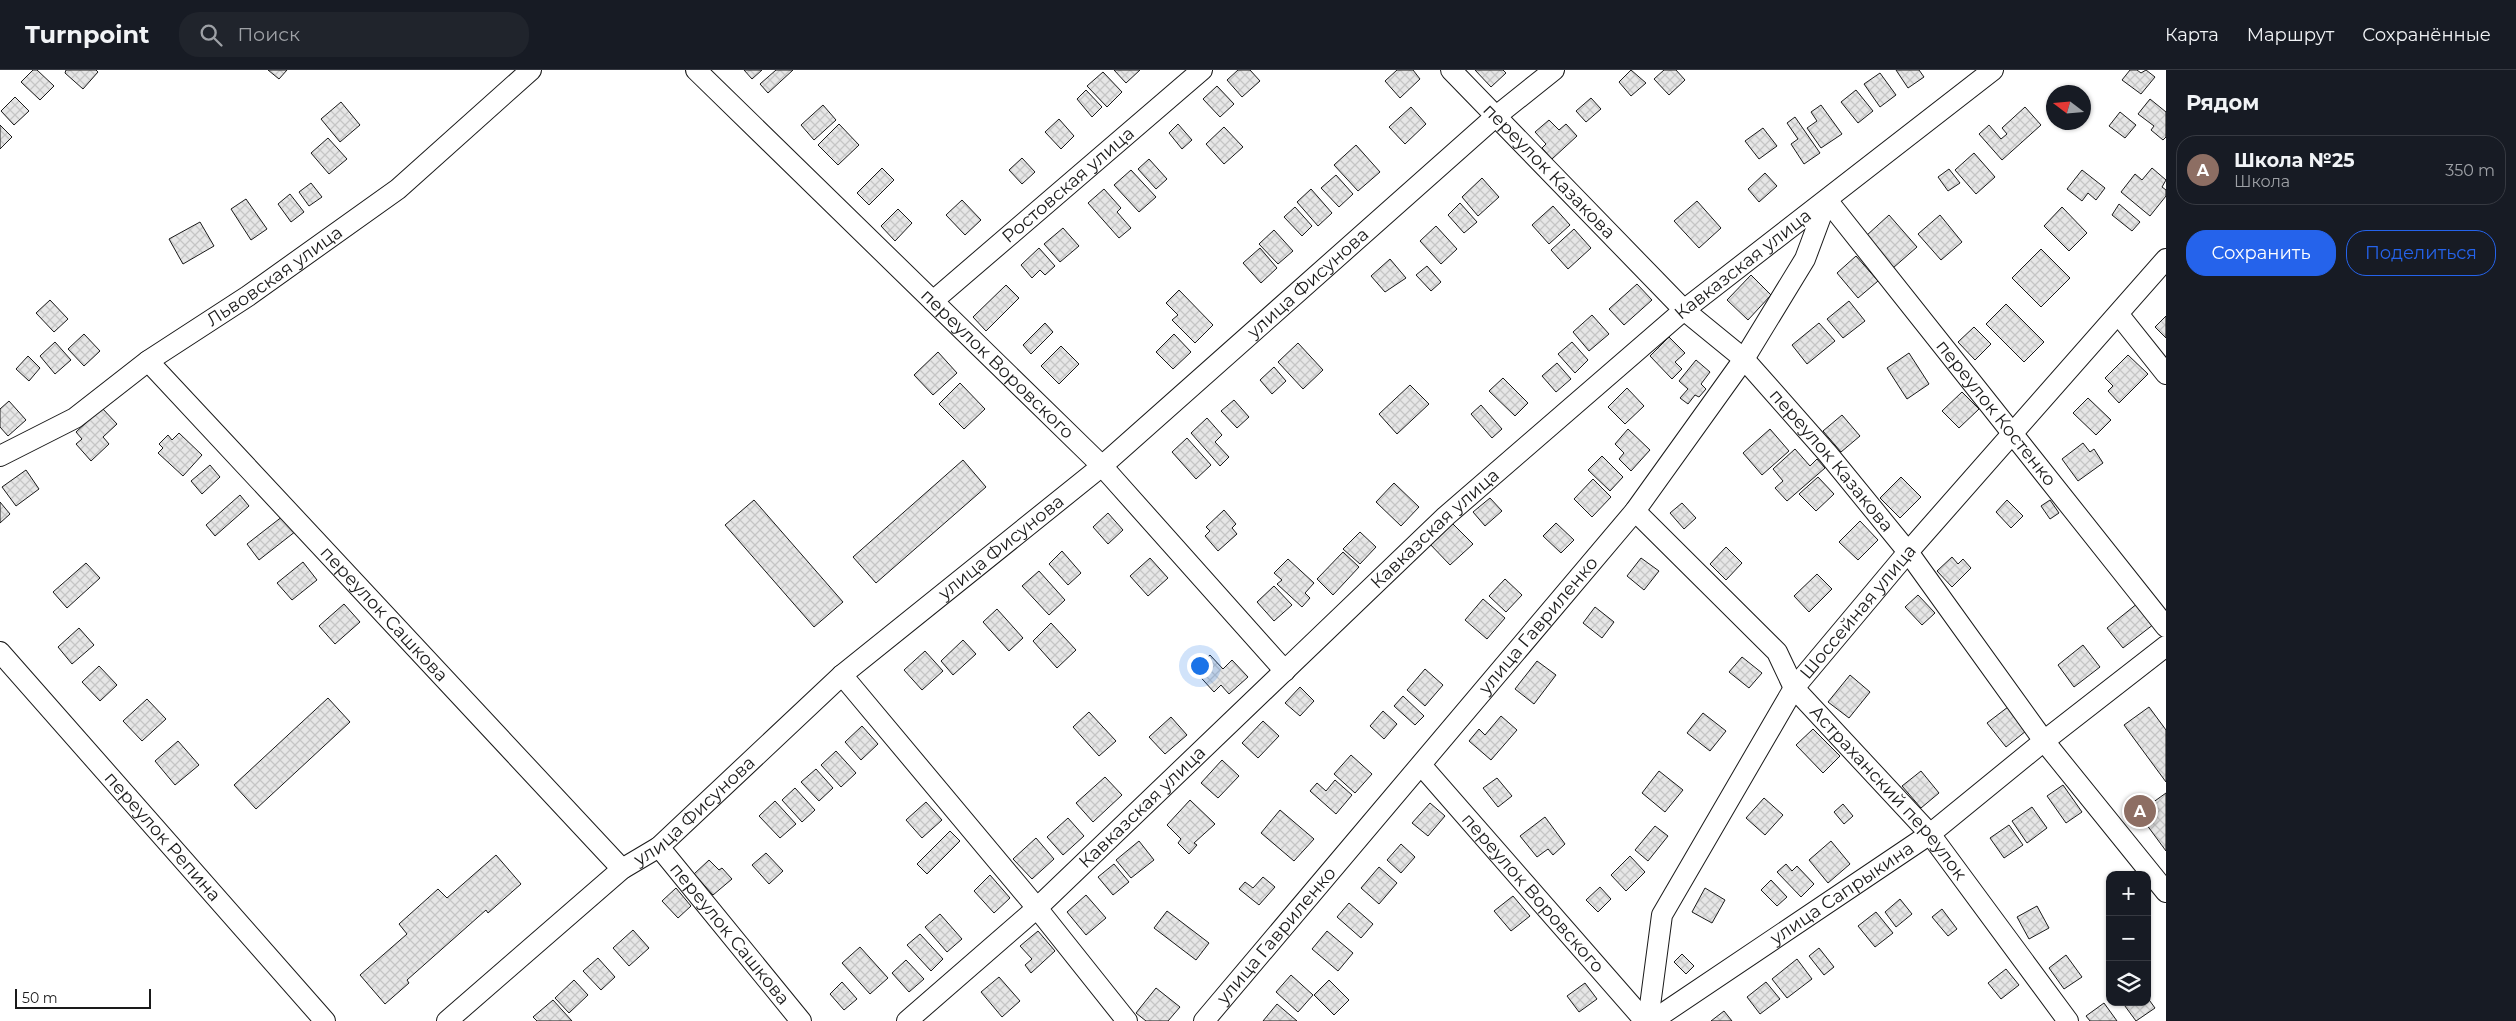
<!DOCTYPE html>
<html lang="ru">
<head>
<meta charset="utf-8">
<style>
	body { margin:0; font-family:Montserrat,sans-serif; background:#20242c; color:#f1f3f6 }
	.controls { position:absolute; right:15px; bottom:15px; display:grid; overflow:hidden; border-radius:10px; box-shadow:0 1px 4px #0004 }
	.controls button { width:45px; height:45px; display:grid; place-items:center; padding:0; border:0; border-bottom:1px solid #363941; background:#171b24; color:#f1f3f6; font:25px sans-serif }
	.compass { position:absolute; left:2046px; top:15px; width:45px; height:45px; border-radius:50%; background:#171b24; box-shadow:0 1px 4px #0004; rotate:286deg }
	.scale { position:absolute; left:15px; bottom:12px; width:136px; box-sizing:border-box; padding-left:5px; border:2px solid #1a1a1a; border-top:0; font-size:14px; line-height:18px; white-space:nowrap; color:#1a1a1a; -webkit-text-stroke:4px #fff; paint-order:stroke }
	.you { position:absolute; left:1199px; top:595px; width:18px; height:18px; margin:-12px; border:4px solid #fff; border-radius:50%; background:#1a73e8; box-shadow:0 0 0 8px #1a73e833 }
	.badge { display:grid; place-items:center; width:32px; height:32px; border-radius:50%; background:#2563eb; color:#fff; font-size:16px; font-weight:700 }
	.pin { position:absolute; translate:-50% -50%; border:2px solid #fff; box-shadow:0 1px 5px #0006 }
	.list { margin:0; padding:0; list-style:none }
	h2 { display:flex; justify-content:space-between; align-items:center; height:65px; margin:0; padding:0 20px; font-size:21px }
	h2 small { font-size:16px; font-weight:400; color:#9ea1a6 }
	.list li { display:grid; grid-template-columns:32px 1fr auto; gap:15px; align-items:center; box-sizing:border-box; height:70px; margin:0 10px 10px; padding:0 10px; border:1px solid #363941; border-radius:20px }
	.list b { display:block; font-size:19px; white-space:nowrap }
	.list p { margin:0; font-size:16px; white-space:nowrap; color:#9ea1a6 }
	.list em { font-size:16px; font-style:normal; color:#9ea1a6 }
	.actions { display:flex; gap:10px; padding:15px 20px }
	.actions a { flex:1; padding:11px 0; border:1px solid #2563eb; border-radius:20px; text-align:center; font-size:18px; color:#2563eb }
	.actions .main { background:#2563eb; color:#fff }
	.icon { flex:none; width:28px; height:28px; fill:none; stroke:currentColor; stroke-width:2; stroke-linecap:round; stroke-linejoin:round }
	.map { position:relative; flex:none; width:2166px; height:951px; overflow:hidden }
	header { display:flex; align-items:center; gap:30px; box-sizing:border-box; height:70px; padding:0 25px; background:#171b24; border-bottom:1px solid #363941 }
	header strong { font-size:24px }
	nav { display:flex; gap:28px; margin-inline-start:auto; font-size:18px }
	.search { width:350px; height:45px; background:#20242c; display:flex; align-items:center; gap:12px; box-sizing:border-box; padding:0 18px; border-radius:20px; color:#9ea1a6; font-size:19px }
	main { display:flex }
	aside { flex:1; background:#171b24 }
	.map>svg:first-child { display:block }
</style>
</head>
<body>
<header>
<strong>Turnpoint</strong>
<div class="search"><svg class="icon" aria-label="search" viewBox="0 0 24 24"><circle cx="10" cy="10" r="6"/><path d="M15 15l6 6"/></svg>Поиск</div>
<nav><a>Карта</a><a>Маршрут</a><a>Сохранённые</a></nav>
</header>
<main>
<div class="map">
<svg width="2166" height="951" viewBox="0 0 2166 951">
	<defs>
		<pattern id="building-cross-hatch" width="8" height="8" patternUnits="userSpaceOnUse" patternTransform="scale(1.25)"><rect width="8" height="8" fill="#e6e6e6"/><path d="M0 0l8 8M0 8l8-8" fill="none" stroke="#c5c5c5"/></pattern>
	</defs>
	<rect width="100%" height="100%" fill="#fff"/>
	<!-- building -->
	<path fill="url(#building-cross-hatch)" stroke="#1a1a1a" d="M33,0H37L54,16L40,30L21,12Z
		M66,0H96L98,2L83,19L65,3Z
		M268,0H287L279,9Z
		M744,0H762L752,9Z
		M776,0H793L768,23L760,14Z
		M1114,0H1140L1126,13Z
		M1238,0H1250L1260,11L1242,27L1227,10Z
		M1397,0H1413L1420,9L1400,28L1385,11Z
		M1475,0H1503L1506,3L1491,17Z
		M1631,0L1646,13L1631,26L1619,12Z
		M1664,0H1676L1685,10L1669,25L1654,9Z
		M1896,0H1919L1924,7L1908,18Z
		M2130,0H2137L2141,3L2146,0L2155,7L2141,24L2122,10Z
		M1103,2L1122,22L1107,37L1087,16Z
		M1880,3L1896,25L1880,37L1864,14Z
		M1217,16L1234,34L1220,47L1203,29Z
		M1086,20L1102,37L1092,47L1077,29Z
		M1856,20L1873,41L1858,53L1841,32Z
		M15,27L29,41L14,55L1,41Z
		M1591,28L1601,39L1586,52L1576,41Z
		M2150,29L2166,42V67L2163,70L2151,60L2154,56L2138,44Z
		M341,32L360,55L340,72L321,49Z
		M823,35L836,50L814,70L801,55Z
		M1821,35L1842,64L1821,78L1807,58L1817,51L1811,42Z
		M1411,37L1426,54L1405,74L1389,57Z
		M2025,37L2041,55L2002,90L1979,64L1989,55L2001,69L2007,64L2002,58Z
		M2120,42L2136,55L2125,68L2109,56Z
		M1795,47L1820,83L1804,94L1791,74L1798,69L1787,53Z
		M1059,49L1074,66L1061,79L1045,62Z
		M1549,50L1559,60L1566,54L1577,66L1552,89L1542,78L1546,74L1535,62Z
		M839,54L859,75L838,95L818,75Z
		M1178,54L1192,70L1182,79L1169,63Z
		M0,55L12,67L0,79Z
		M1224,57L1243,77L1224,94L1206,74Z
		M1763,58L1777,76L1759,89L1745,71Z
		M328,68L347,89L329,104L311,83Z
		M1356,75L1380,102L1358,121L1334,95Z
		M1974,83L1995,107L1976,124L1955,100Z
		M1022,88L1035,102L1022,114L1009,100Z
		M1149,89L1167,109L1156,119L1138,99Z
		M882,98L894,110L869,135L857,123Z
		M2152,98L2166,110L2162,117L2166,120V126L2150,146L2121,122L2135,104L2142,110Z
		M1949,99L1960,113L1948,121L1938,107Z
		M1131,100L1156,127L1139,142L1114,115Z
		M2082,100L2105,118L2096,130L2088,123L2082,131L2067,119Z
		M1765,103L1777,116L1759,132L1748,119Z
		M1336,105L1353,124L1339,137L1321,118Z
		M1482,108L1499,127L1478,146L1462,127Z
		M311,113L322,127L309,136L299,122Z
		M1104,119L1121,138L1117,142L1131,158L1119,168L1088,133Z
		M1311,119L1332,143L1318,156L1297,132Z
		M290,124L304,142L291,152L278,134Z
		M246,129L267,159L251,170L231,139Z
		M962,130L981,150L965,165L946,145Z
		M1697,131L1721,158L1699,178L1674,151Z
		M1460,133L1477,152L1464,163L1448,145Z
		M2119,134L2140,152L2132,161L2112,145Z
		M1553,136L1570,155L1549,174L1532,155Z
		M1295,137L1312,156L1302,166L1284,147Z
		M2062,137L2087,163L2069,181L2044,156Z
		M898,139L912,153L895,171L881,156Z
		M1889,145L1917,177L1893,198L1866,166Z
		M1940,145L1962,172L1941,190L1918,164Z
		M200,152L214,176L183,194L169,169Z
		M1436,156L1457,179L1441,194L1420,171Z
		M1063,158L1079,176L1060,192L1044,174Z
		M1574,159L1591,178L1568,199L1551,180Z
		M1274,160L1293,181L1278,194L1259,174Z
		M1039,178L1055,196L1045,205L1040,200L1032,208L1021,195Z
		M1260,178L1277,198L1261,213L1243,193Z
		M2041,179L2070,208L2041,237L2012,208Z
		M1856,186L1878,211L1858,228L1837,203Z
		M1390,189L1406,208L1385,222L1371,206Z
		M1427,196L1441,212L1431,221L1416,205Z
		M1751,205L1771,225L1748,250L1727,230Z
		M1637,214L1652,230L1624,255L1609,239Z
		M1006,215L1019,228L986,261L973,247Z
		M1179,220L1213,255L1195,273L1172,250L1178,245L1166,233Z
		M50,230L68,249L54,262L36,243Z
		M1849,231L1865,251L1843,268L1827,249Z
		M2006,234L2044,272L2024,292L1986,254Z
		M1592,245L1609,264L1589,281L1573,262Z
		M2166,246V268L2155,257Z
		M1045,253L1053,262L1031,284L1023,275Z
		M1819,253L1835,271L1807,294L1792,275Z
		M1974,257L1991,274L1975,290L1958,272Z
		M84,264L100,281L84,296L68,279Z
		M1174,264L1191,282L1173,299L1156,282Z
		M1669,267L1685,283L1675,292L1682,299L1672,309L1650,286Z
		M55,272L71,290L55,304L40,286Z
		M1572,272L1588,290L1575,303L1558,284Z
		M1298,273L1323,300L1303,319L1278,292Z
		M1061,276L1079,294L1059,314L1041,296Z
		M938,282L957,303L933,325L914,305Z
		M1909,283L1929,314L1907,329L1887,298Z
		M2128,285L2148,304L2119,333L2108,321L2113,316L2105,308Z
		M28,286L40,298L29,311L16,299Z
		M1696,290L1710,302L1701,314L1706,319L1699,327L1695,325L1688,334L1680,328L1688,319L1679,311Z
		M1557,293L1571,309L1556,322L1542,306Z
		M1274,297L1286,311L1272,324L1260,310Z
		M1503,308L1528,333L1515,346L1489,321Z
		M960,313L985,339L964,359L939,334Z
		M1410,315L1429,334L1397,364L1379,344Z
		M1627,318L1644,336L1625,354L1608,337Z
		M1962,322L1979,339L1959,358L1942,341Z
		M2088,328L2111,350L2096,365L2073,343Z
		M1234,330L1249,347L1237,358L1221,341Z
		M9,331L26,350L8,366L0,357V339Z
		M1481,335L1502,359L1492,368L1471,344Z
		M102,338L117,354L103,367L109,374L91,391L76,374L82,369L76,362Z
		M1842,345L1860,366L1841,382L1823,361Z
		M1207,348L1222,365L1215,372L1229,387L1220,396L1191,363Z
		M1628,359L1650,380L1631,401L1619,389L1624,383L1615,374Z
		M1770,359L1789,381L1762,405L1743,383Z
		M179,363L202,385L183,406L158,383L163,378L159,374L168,365L172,370Z
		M1187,368L1211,395L1196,409L1172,382Z
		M2083,373L2090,382L2094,379L2103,393L2078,411L2062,389Z
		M1795,379L1810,396L1817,389L1825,398L1787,431L1775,418L1783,411L1773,399Z
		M1602,386L1623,407L1610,421L1588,400Z
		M963,390L986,417L876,513L853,487Z
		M210,395L220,407L202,424L191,411Z
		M26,400L39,419L16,436L2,417Z
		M1818,407L1834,424L1816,441L1799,424Z
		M1901,407L1921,427L1900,448L1880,428Z
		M1593,409L1611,427L1592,447L1574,429Z
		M1394,413L1419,437L1401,456L1376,432Z
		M240,425L249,436L215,466L206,455Z
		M1490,428L1502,441L1485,456L1473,442Z
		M754,430L843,532L814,557L725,455Z
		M2007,430L2023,446L2011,458L1996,442Z
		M2050,430L2059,443L2050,449L2041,436Z
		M0,432L10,444L0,453Z
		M1682,433L1696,448L1684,459L1670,443Z
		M1224,440L1236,454L1232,458L1237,464L1218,481L1205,466L1210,461L1206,457Z
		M1108,443L1123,460L1108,474L1093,457Z
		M283,446L296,461L259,490L247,474Z
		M1450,451L1473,474L1450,495L1428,472Z
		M1860,451L1878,470L1858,490L1839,472Z
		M1556,453L1574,470L1561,483L1543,466Z
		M1360,462L1376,477L1360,494L1343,479Z
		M1726,477L1742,493L1726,510L1710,494Z
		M1062,481L1081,503L1068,515L1049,494Z
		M1343,482L1359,497L1333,525L1317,509Z
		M1952,487L1958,494L1963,489L1971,498L1952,517L1937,501Z
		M1150,488L1168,508L1148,526L1130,506Z
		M1641,488L1659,501L1644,520L1627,506Z
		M1288,489L1314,513L1305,523L1310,528L1302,537L1277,514L1282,510L1274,503Z
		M303,492L317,510L292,530L277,513Z
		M86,493L100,508L67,538L53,522Z
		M1039,501L1065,530L1049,545L1022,516Z
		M1817,504L1832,519L1809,542L1794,526Z
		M1505,509L1522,525L1506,542L1489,526Z
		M1274,516L1292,535L1274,551L1257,532Z
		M1918,525L1935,543L1922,555L1905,537Z
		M1483,529L1505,548L1487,569L1465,550Z
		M2138,533L2154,554L2123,578L2107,558Z
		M344,534L360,552L335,574L319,556Z
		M1595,537L1614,552L1602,568L1583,553Z
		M997,539L1023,568L1009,581L983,552Z
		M1051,553L1076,580L1057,598L1033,571Z
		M79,558L94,575L72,594L58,577Z
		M963,570L976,584L953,605L941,591Z
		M2083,575L2100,597L2074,617L2058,595Z
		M925,581L943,601L922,620L904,600Z
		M1210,585L1223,599L1232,590L1248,607L1229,624L1221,615L1214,622L1194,600Z
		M1742,587L1762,603L1749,618L1729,602Z
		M1537,591L1556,605L1534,634L1515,619Z
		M99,596L117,615L100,631L82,612Z
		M1425,599L1443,615L1425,636L1407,620Z
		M1850,605L1870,622L1849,648L1828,632Z
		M1300,617L1314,631L1300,646L1285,633Z
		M1403,626L1424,646L1415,655L1394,636Z
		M328,628L350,652L256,739L234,715Z
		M147,629L166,649L142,671L123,651Z
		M2008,637L2026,661L2006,677L1987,653Z
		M2149,637L2166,660V712L2124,655Z
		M1383,641L1397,654L1384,669L1370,656Z
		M1089,642L1116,671L1099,686L1073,657Z
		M1703,643L1726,661L1710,681L1687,663Z
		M1501,646L1517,660L1491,690L1469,671L1479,659L1485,665Z
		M1171,647L1187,665L1165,684L1149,667Z
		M1263,651L1279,666L1258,688L1242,673Z
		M862,656L878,674L861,690L845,672Z
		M1813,659L1840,686L1823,703L1796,675Z
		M178,671L199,695L175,715L155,691Z
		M836,681L856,703L841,717L821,695Z
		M1351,685L1372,704L1355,723L1334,704Z
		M1222,690L1239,706L1218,728L1201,713Z
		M816,699L833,718L819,731L801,712Z
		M1659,701L1683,720L1665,742L1642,723Z
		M1921,701L1939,723L1921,738L1902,716Z
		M1105,707L1122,725L1093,752L1076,733Z
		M1497,708L1512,726L1498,737L1483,718Z
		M1335,710L1352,725L1336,744L1310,721L1317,713L1326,721Z
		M2063,715L2082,742L2066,753L2047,726Z
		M795,718L815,740L802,752L782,730Z
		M2166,723V781L2138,743Z
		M1764,728L1783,745L1765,765L1746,748Z
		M1190,730L1215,754L1194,773L1197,775L1189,784L1178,773L1181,769L1167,755Z
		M775,731L796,754L780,768L759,746Z
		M926,732L942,750L922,768L906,750Z
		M1430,733L1445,746L1428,766L1412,753Z
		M1843,734L1853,746L1844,754L1834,742Z
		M2032,737L2047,758L2027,773L2012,751Z
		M1280,740L1314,769L1294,791L1261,763Z
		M1545,747L1565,774L1553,785L1548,779L1537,787L1520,766Z
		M1068,748L1084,766L1063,785L1047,767Z
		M2009,755L2023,775L2004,788L1990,768Z
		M1655,756L1668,766L1648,791L1635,780Z
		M950,761L960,771L927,804L917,794Z
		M1036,768L1054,789L1032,809L1013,789Z
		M1139,771L1154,790L1131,808L1116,790Z
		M1831,771L1850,794L1828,813L1809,790Z
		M1401,774L1415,787L1401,803L1387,790Z
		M766,783L783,801L769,814L752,795Z
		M496,785L521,814L488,843L486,840L407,910L409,913L385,934L360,905L407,864L399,854L438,819L447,828Z
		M1630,786L1645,802L1626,821L1611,805Z
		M709,790L719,800L722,798L732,809L713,825L694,804Z
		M1114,794L1129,812L1113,825L1098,807Z
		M1786,794L1792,801L1797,796L1814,814L1801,827L1777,802Z
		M1379,797L1397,813L1379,834L1361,818Z
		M990,805L1010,828L994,843L974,821Z
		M1263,807L1275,817L1259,835L1239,819L1245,812L1253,818Z
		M1771,810L1787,827L1777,836L1761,820Z
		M1600,817L1611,829L1598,842L1586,830Z
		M676,818L691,836L678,848L662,831Z
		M1705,818L1725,830L1712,853L1692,842Z
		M1086,825L1106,848L1086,865L1067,842Z
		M1513,826L1530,846L1511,861L1494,841Z
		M1900,829L1912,844L1896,857L1885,842Z
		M1349,833L1373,854L1361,868L1337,847Z
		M2037,836L2049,858L2029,869L2017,847Z
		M1942,839L1957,859L1948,866L1932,847Z
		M1167,841L1209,873L1196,890L1154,858Z
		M1876,842L1893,863L1875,877L1858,856Z
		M940,844L962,869L947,882L925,857Z
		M633,860L649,878L629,896L613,878Z
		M1038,861L1055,881L1031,903L1025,895L1032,889L1020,876Z
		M1327,861L1353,883L1338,901L1312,879Z
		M920,864L943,889L931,901L907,875Z
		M860,877L888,908L870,924L842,893Z
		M1819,878L1834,897L1824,905L1809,886Z
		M1682,884L1694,896L1686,904L1674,892Z
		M2066,885L2082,907L2064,919L2049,898Z
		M598,888L615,907L601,920L583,901Z
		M1797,889L1812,909L1787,928L1772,909Z
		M906,890L924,909L909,922L892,903Z
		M2006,899L2019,915L2001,929L1988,913Z
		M1291,905L1313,925L1298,942L1276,922Z
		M999,907L1020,931L1002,947L981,922Z
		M574,910L588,925L569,943L555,928Z
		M1329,910L1349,930L1334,945L1314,925Z
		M842,912L857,929L844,940L830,924Z
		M1766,912L1780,929L1760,944L1747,927Z
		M1585,913L1597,929L1579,942L1567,926Z
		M1156,918L1180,937L1168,951H1146L1136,943Z
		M2147,927L2155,938L2136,951L2122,932H2147Z
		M553,930L572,951H537L533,947Z
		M2104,933L2117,951H2090L2086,946Z
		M1277,934L1297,951H1263Z
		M1724,941L1732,951H1711Z"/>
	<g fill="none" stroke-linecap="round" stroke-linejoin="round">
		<defs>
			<g id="minor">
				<path id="s1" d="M696,0L1102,396L1285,601"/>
				<path id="s2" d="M1451,0L1684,240L1744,289L1828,384L1908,482L2044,671L2166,822"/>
				<path id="s3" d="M1827,130L2166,557"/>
				<path id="s4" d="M933,231L1202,0"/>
				<path d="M2119,245L2166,304"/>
				<path id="s5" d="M148,291L622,799"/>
				<path id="s6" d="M0,386L75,348L148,291L248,226L398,119L531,0"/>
				<path id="s7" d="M1635,441L1777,582L1794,618L1930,764L2068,951"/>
				<path id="s8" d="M0,582L325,951"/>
				<path d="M842,605L1037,838L1127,951"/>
				<path id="s9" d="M1421,695L1645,951"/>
				<path id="s10" d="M659,777L801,951"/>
				<path id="s11" d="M447,951L622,799L659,777L842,605L1102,396L1495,47L1554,0"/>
				<path id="s12" d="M907,951L1037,838L1446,446L1684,240L1993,0"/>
				<path id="s13" d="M1204,951L1635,441L1744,289L1805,189L1827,130"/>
				<path id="s14" d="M1648,951L1662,845L1794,618L1908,482L2166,189"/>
				<path id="s15" d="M1652,951L1930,764L2044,671L2166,576"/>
			</g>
		</defs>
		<!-- minor casing -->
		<use href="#minor" stroke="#1a1a1a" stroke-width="22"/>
		<!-- minor -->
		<use href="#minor" stroke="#fff" stroke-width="20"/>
	</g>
	<g text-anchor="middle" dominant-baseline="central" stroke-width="4" stroke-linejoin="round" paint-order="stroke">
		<!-- street labels -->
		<g font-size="18" fill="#1a1a1a" stroke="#fff">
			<text stroke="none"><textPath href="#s2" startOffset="141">переулок Казакова</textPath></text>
			<text stroke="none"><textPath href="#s4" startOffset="178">Ростовская улица</textPath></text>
			<text stroke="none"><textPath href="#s12" startOffset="1128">Кавказская улица</textPath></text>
			<text stroke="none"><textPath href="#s6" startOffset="329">Львовская улица</textPath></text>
			<text stroke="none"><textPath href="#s11" startOffset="1135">улица Фисунова</textPath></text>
			<text stroke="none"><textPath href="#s1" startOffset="421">переулок Воровского</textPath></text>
			<text stroke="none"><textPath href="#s3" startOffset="272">переулок Костенко</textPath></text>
			<text stroke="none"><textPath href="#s2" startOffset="546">переулок Казакова</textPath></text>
			<text stroke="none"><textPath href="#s12" startOffset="722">Кавказская улица</textPath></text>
			<text stroke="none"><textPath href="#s11" startOffset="730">улица Фисунова</textPath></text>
			<text stroke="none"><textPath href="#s14" startOffset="469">Шоссейная улица</textPath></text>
			<text stroke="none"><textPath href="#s5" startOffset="346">переулок Сашкова</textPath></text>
			<text stroke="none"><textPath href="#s13" startOffset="518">улица Гавриленко</textPath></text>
			<text stroke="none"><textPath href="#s7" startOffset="381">Астраханский переулок</textPath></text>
			<text stroke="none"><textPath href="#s12" startOffset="318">Кавказская улица</textPath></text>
			<text stroke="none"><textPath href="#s11" startOffset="325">улица Фисунова</textPath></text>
			<text stroke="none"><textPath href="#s8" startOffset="246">переулок Репина</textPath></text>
			<text stroke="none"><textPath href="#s9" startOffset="170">переулок Воровского</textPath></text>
			<text stroke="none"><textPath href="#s15" startOffset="229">улица Сапрыкина</textPath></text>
			<text stroke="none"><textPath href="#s10" startOffset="112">переулок Сашкова</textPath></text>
			<text stroke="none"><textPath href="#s13" startOffset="112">улица Гавриленко</textPath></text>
		</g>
	</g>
</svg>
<div class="controls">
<button>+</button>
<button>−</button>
<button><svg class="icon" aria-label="layers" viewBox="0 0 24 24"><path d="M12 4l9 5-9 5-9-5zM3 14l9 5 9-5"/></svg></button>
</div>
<svg class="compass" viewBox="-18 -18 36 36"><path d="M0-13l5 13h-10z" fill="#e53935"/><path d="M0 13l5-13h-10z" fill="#9ea1a6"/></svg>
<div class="scale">50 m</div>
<div class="you"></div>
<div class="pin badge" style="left:2140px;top:741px;background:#8d6e63">A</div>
</div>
<aside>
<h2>Рядом<small></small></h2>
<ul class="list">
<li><span class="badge" style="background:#8d6e63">A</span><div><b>Школа №25</b><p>Школа</p></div><em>350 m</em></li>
</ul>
<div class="actions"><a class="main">Сохранить</a><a>Поделиться</a></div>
</aside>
</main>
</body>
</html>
